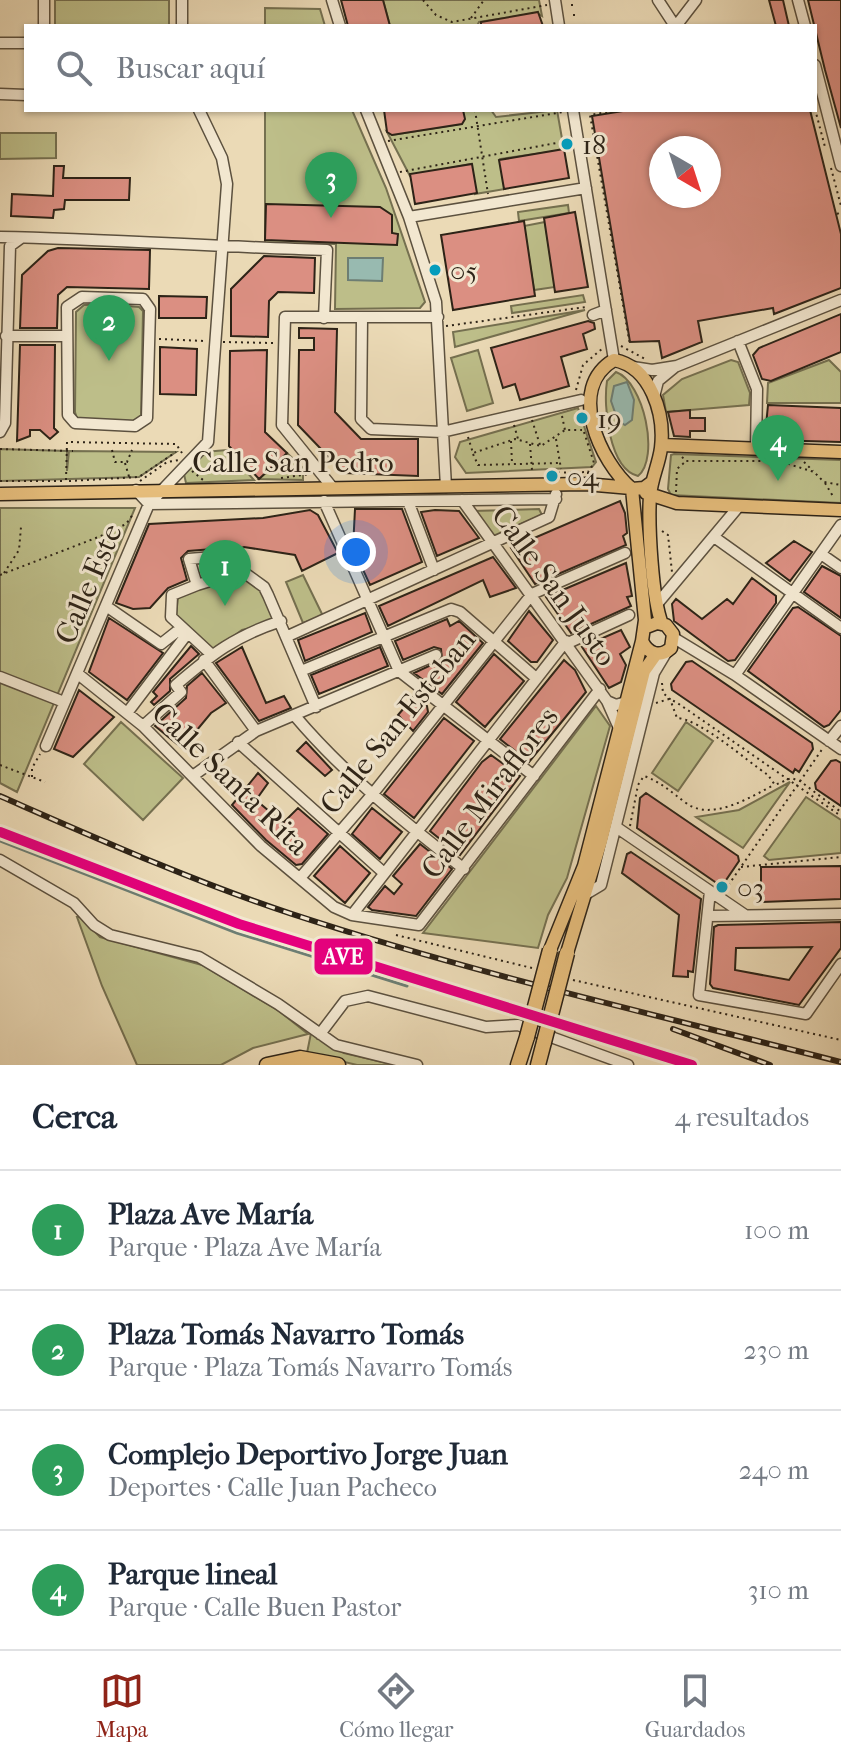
<!DOCTYPE html>
<html lang="es">
<head>
<meta charset="utf-8">
<style>
	body { margin:0; font-family:"IM FELL French Canon",serif; background:#f2f2f3; color:#1f2937 }
	.compass { position:absolute; left:649px; top:136px; width:72px; height:72px; border-radius:50%; background:#fff; box-shadow:0 2px 6px #0004; rotate:141deg }
	.you { position:absolute; left:356px; top:552px; width:28px; height:28px; margin:-20px; border:6px solid #fff; border-radius:50%; background:#1a73e8; box-shadow:0 0 0 12px #1a73e833 }
	.badge { display:grid; place-items:center; width:52px; height:52px; border-radius:50%; background:#8f2418; color:#fff; font-size:26px; font-weight:700 }
	.pin { position:absolute; translate:-50% -66px; filter:drop-shadow(0 2px 4px #0008) }
	.pin::after { content:''; position:absolute; top:42px; width:28px; height:24px; background:inherit; clip-path:polygon(0 0,100% 0,50% 100%) }
	.list { margin:0; padding:0; list-style:none }
	h2 { display:flex; justify-content:space-between; align-items:center; height:104px; margin:0; padding:0 32px; font-size:34px }
	h2 small { font-size:26px; font-weight:400; color:#747a83 }
	.list li { display:grid; grid-template-columns:52px 1fr auto; gap:24px; align-items:center; box-sizing:border-box; height:120px; padding:0 32px; border-top:2px solid #e0e1e3 }
	.list b { display:block; font-size:30px; white-space:nowrap }
	.list p { margin:0; font-size:26px; white-space:nowrap; color:#747a83 }
	.list em { font-size:26px; font-style:normal; color:#747a83 }
	.icon { flex:none; width:44px; height:44px; fill:none; stroke:currentColor; stroke-width:2; stroke-linecap:round; stroke-linejoin:round }
	.map { position:relative; flex:none; width:841px; height:1065px; overflow:hidden }
	.search { position:absolute; background:#fff; box-shadow:0 2px 6px #0004; left:24px; right:24px; top:24px; height:88px; display:flex; align-items:center; gap:20px; box-sizing:border-box; padding:0 28px; border-radius:0px; color:#747a83; font-size:30px }
	.sheet { height:584px; background:#fff }
	nav { display:flex; justify-content:space-around; align-items:center; box-sizing:border-box; height:112px; border-top:2px solid #e0e1e3; background:#fff; font-size:22px; color:#747a83 }
	nav a { display:grid; justify-items:center; gap:4px }
	nav .on { color:#8f2418 }
	.map>svg:first-child { display:block }
</style>
</head>
<body>
<div class="map">
<svg width="841" height="1065" viewBox="0 0 841 1065">
	<rect width="100%" height="100%" fill="#ebdab6"/>
	<filter id="stains"><feTurbulence type="fractalNoise" baseFrequency=".0025" numOctaves="4"/><feColorMatrix values="0 0 0 0 .2 0 0 0 0 .09 0 0 0 0 .02 0 0 0 .5 -.17"/></filter>
	<radialGradient id="worn" r=".72"><stop offset=".6" stop-color="#630" stop-opacity="0"/><stop offset="1" stop-color="#630" stop-opacity=".3"/></radialGradient>
	<!-- green -->
	<path fill="#bdbe89" stroke="#757050" stroke-width="2" d="M55,0H169V26H55Z
		M383,0H539L542,16L537,13L479,22L477,26H390Z
		M265,8L320,9L325,26H265Z
		M265,110H352L386,188L425,302L420,308L335,309L336,244L265,243Z
		M463,110H491L496,117L557,110L564,150L500,159L505,189L475,194L471,164L410,176L387,132L392,135L461,124Z
		M0,133H56V158L0,159Z
		M568,205L569,213L519,221L518,212Z
		M545,222L555,287L534,290L524,226Z
		M583,295L585,302L512,313L511,306Z
		M105,304L139,307L143,311L141,416L132,422L77,419L75,412L76,312L84,305Z
		M585,310L455,347L453,332Z
		M478,350L493,403L467,411L451,358Z
		M731,360L738,362L750,393L749,405L666,412L663,395L682,379Z
		M829,360L841,372V403H767L768,383Z
		M616,372C644,382 660,458 638,476C609,469 603,406 607,381Z
		M578,408L596,462L592,467L466,473L455,457L460,442Z
		M0,449L67,451V471L69,451L176,452L139,477L0,481Z
		M227,450L254,480L186,483L184,474L204,452Z
		M287,453L303,468V480L259,479Z
		M674,454L841,460V503L671,495L668,489L671,455Z
		M0,508H135L17,792L0,783Z
		M539,509L542,515L493,536L473,511Z
		M244,573L264,591L280,621L242,630L214,651L176,617L178,596Z
		M303,575L323,616L303,623L286,582Z
		M596,706L610,726L567,878L548,915L538,948L423,933Z
		M121,722L183,778L143,820L84,764Z
		M686,722L713,741L678,791L652,773Z
		M790,782L743,848L696,817L739,810Z
		M806,797L841,820V853L769,860L764,856Z
		M77,917H81L100,937L202,965L279,1011L308,1034L253,1048L221,1065H137L102,986Z
		M311,1033L344,1053L395,1065H357L307,1053Z"/>
	<!-- water -->
	<path fill="#98bab0" stroke="#6d7e73" stroke-width="2" d="M348,258H383L382,281L348,280Z
		M627,382L634,400L632,420L625,425L618,421L611,401L614,386Z"/>
	<g fill="none" stroke-linecap="round" stroke-linejoin="round">
		<!-- stream -->
		<path stroke="#6d7e73" stroke-width="3" d="M0,841L237,933L407,986"/>
	</g>
	<!-- building -->
	<path fill="#db8f82" stroke="#2d2317" stroke-width="2" fill-rule="evenodd" d="M341,0H383L390,26H348Z
		M769,0H783L789,26H776Z
		M808,0H841V128L825,70Z
		M538,12L543,26H481V22Z
		M384,110H463L465,119L462,124L392,135L387,132Z
		M629,110H810L841,234V288L774,314L773,308L698,321L702,342L662,358L659,341L630,342L592,116ZM661,148H709V196H661Z
		M564,149L569,178L504,189L499,160Z
		M472,164L477,193L415,204L410,174Z
		M54,166H64L63,178H130L129,200H65L64,209L54,210L53,218L11,216L12,194L53,196Z
		M266,204L380,207L392,215V233L398,234L397,245L265,240Z
		M575,212L588,287L555,292L544,218Z
		M524,221L535,296L453,310L441,235Z
		M58,248L150,250L149,289L67,287L58,295L57,328H20L22,275L48,251Z
		M264,256L315,258L314,293L278,292L269,301L268,337L231,336V289Z
		M159,296L207,297L206,318H159Z
		M841,314V352L771,381L762,379L753,355L759,348Z
		M588,321L594,323L595,329L583,334L587,349L561,357L569,386L520,400L515,384L503,388L491,348Z
		M299,328L337,329L335,412L361,439H418V476L344,473L298,425L299,350H314V338H299Z
		M20,345H55L54,428L58,432L50,439L40,430H30V436L17,441Z
		M160,347L197,349L196,395L160,394Z
		M267,350L265,432L287,453L259,479L229,446L230,351Z
		M768,405L841,408V442L769,440L765,436Z
		M690,410V418H705V431H690V437L674,436L668,412Z
		M620,501L625,513L627,533L623,536L626,545L535,584L511,548Z
		M355,509H402L422,562L370,585L353,548Z
		M310,510L318,515L338,553L302,571L295,555L244,547L221,556L213,549L188,551L181,558L187,580L168,588L150,608L133,609L116,603L149,524L263,518Z
		M435,510L459,511L479,538L437,556L421,512Z
		M794,541L812,552L790,581L766,563Z
		M493,557L516,588L490,597L483,580L388,626L379,606Z
		M626,563L632,596L627,597L631,606L571,633L546,597Z
		M822,566L841,576V618L804,592Z
		M752,578L776,596V603L735,660L728,661L674,621L672,604L676,599L702,619L727,599L733,604Z
		M798,607L841,636V710L829,725L824,727L748,671L793,608Z
		M529,611L553,640L537,662H531L508,641Z
		M365,613L372,632L305,661L298,640Z
		M109,618L163,653L127,700L89,672Z
		M447,619L450,626L459,621L483,643L442,694L414,673L442,660L441,649L434,647L403,660L395,641Z
		M621,630L630,647L620,654L626,665L621,682L609,688L582,647Z
		M191,646L199,654L170,679V691L154,705L151,702L157,696L153,692Z
		M242,647L266,703L284,696L291,708L259,721L216,663Z
		M380,647L388,666L319,694L311,675Z
		M494,654L524,681L485,727L456,702Z
		M564,660L575,670L586,692L529,762L500,739Z
		M692,661L812,743L813,749L799,772L795,769L793,773L672,690L671,684L686,662Z
		M202,673L226,703L211,713L182,748L155,726L186,698L187,686Z
		M79,690L114,717L73,757L54,749Z
		M415,695L427,706L428,712L413,731L398,715Z
		M444,718L474,741L414,818L384,794Z
		M306,742L332,770L325,776L297,751Z
		M491,755L520,776L460,855L430,831L482,762Z
		M836,760L841,763V806L816,789L815,783L831,761Z
		M258,773L268,783L256,800L283,823L298,808L328,834L302,864L296,865L266,840L232,805Z
		M646,793L738,856L739,861L724,883L718,884L637,828L640,798Z
		M372,808L402,832L380,859L352,834Z
		M420,844L452,869L416,916L372,910L368,907L385,886L394,894L402,884L393,876Z
		M340,846L370,873L345,903L314,876Z
		M631,852L701,899L693,972L688,971V977L673,976L679,915L622,873L627,854Z
		M841,866V899L761,902V867Z
		M841,922V948L799,1005L713,988L710,984L714,927L718,925ZM812,947L789,980L735,970L736,948Z"/>
	<g fill="none" stroke-linecap="round" stroke-linejoin="round">
		<defs>
			<path id="minor" d="M182,0V26
				M332,0L340,26
				M555,0L559,26
				M658,0L675,26
				M798,0L805,26
				M44,26V0
				M676,26L696,0
				M0,43H26
				M815,65L841,166
				M0,94L26,95
				M366,110L409,217L436,302L446,487
				M573,110L614,360
				M409,217L586,188
				M0,237C109,239 218,247 327,250L324,318
				M82,297L143,299L150,309L147,418L135,426L75,423L68,415L67,307Z
				M593,315L606,310
				M362,318L361,419L371,429L442,432L581,400
				M6,336H67
				M738,341L757,389L756,449
				M633,367L652,370L677,366L841,300
				M654,397L658,381L675,367
				M0,432L5,423L10,246L21,238
				M332,487L282,425L285,317H438
				M136,490L149,504L556,499
				M462,500L607,701
				M324,501L399,671L534,776
				M408,501L434,570
				M714,537L841,628
				M821,554L841,568
				M197,585L242,571L264,587L268,595L316,707
				M657,604L739,506
				M106,606L161,644L180,629
				M288,636L549,517L556,494
				M674,638L735,675L841,749
				M568,643L629,615
				M211,654L171,617L172,595L197,585L189,559L213,557
				M204,660L256,731
				M301,671L451,609L460,612L536,678
				M78,674L143,726L261,846L334,907L352,915L419,925L600,689
				M735,675L841,525
				M0,677L64,702
				M127,713L187,634
				M295,716C345,775 403,821 464,869
				M143,726L181,692L176,685C212,654 235,636 281,621
				M619,728L607,701L616,705L626,702
				M829,741L841,726
				M238,742L384,873
				M46,746L149,504L208,442L227,184L222,158L199,110
				M194,775L256,731L436,655
				M616,827L745,915
				M0,860L74,903L94,925L110,935L199,957L278,1004L336,1045L417,1065
				M300,878L371,796L532,594L625,553
				M710,891L699,995L806,1014L841,964
				M586,894L601,885L654,673L666,653
				M352,915L566,641
				M708,916L841,914
				M320,1034L345,1001L368,996L486,1027L518,1025L628,1065"/>
			<path id="major" d="M662,445L841,452
				M652,482L644,488L632,489C600,462 566,388 614,360C651,367 665,414 661,448C659,464 651,480 650,496C648,524 652,599 662,624
				M632,489L645,620L642,641C648,654 660,658 671,648L673,634L666,625L657,623L644,628
				M646,493L677,503L841,510
				M0,494L585,484L631,488
				M550,950L584,866L642,641
				M567,953L601,841L644,671L656,654"/>
			<path id="highway" d="M267,1065L300,1058L338,1065
				M518,1065L527,1037
				M538,1065L544,1042"/>
		</defs>
		<!-- minor casing -->
		<use href="#minor" stroke="#5c513f" stroke-width="13"/>
		<!-- major casing -->
		<use href="#major" stroke="#2d2317" stroke-width="15"/>
		<!-- highway casing -->
		<use href="#highway" stroke="#2d2317" stroke-width="17"/>
		<!-- path -->
		<path stroke="#2d2317" stroke-width="2" stroke-dasharray="2 4" stroke-linecap="butt" d="M423,0L436,15L452,22L547,5
			M572,4V6
			M574,14V17
			M471,18L484,0
			M815,109L825,147
			M475,110L488,194
			M619,110L590,115L630,345
			M388,141L563,112
			M831,168L841,206
			M400,172L567,141
			M837,214L839,213
			M446,326L586,307
			M159,339L205,341
			M223,342L273,343
			M621,346L647,360
			M576,390L583,365L603,348
			M562,416L565,430
			M532,420L540,445
			M514,425L518,439
			M584,432L594,463L588,472
			M468,437L473,453L515,439L541,446L565,430H582
			M556,439L561,469
			M511,441L512,463
			M530,444L532,470
			M0,449L73,451
			M112,450L115,462H127L132,450
			M473,454L478,465L560,463
			M682,457L686,461H779L814,472L824,482L841,485
			M804,462L813,471
			M125,463L130,480
			M192,471L203,480
			M546,473L588,472V475
			M281,478L310,474
			M66,480L67,442L176,444L182,453
			M0,481H63
			M69,481L139,477L176,452
			M140,481L167,462L179,460
			M825,483L834,498
			M676,492L677,469L685,462
			M662,531L668,535L672,572
			M4,573L19,550L21,527
			M0,575L101,536L126,524L134,513
			M662,683L663,693L670,699L677,718C700,719 747,761 768,775L775,785L791,778L800,781L841,812
			M656,703L669,699L676,702L841,816
			M0,765L45,782
			M32,777V768L40,754
			M630,826L638,785L644,776C661,782 671,792 686,803C712,822 750,797 774,785
			M741,867L841,857
			M725,890L823,748
			M396,935L532,968
			M573,980L841,1040"/>
		<!-- minor -->
		<use href="#minor" stroke="#f2e7d0" stroke-width="10"/>
		<!-- major -->
		<use href="#major" stroke="#e6bd7b" stroke-width="12"/>
		<!-- highway -->
		<use href="#highway" stroke="#e6bd7b" stroke-width="14"/>
		<defs>
			<path id="rail" d="M0,796C96,838 192,881 292,914C472,973 657,1015 841,1062
				M673,1029L770,1065"/>
		</defs>
		<!-- rail casing -->
		<use href="#rail" stroke="#2d2317" stroke-width="6"/>
		<!-- rail -->
		<use href="#rail" stroke="#f2e7d0" stroke-width="3" stroke-dasharray="9" stroke-linecap="butt"/>
		<defs>
			<path id="highway-bridge" d="M527,1037L550,950
				M544,1042L567,953"/>
		</defs>
		<!-- highway-bridge casing -->
		<use href="#highway-bridge" stroke="#2d2317" stroke-width="17" stroke-linecap="butt"/>
		<!-- highway-bridge -->
		<use href="#highway-bridge" stroke="#e6bd7b" stroke-width="14"/>
		<defs>
			<path id="rail-1" d="M0,832L239,924L692,1065"/>
		</defs>
		<!-- rail-1 casing -->
		<use href="#rail-1" stroke="#f2e7d0" stroke-width="16"/>
		<!-- rail-1 -->
		<use href="#rail-1" stroke="#e5007d" stroke-width="10"/>
	</g>
	<!-- markers -->
	<g fill="#049cbc" stroke="#f2e7d0" stroke-width="3">
		<circle cx="567" cy="144" r="7"/>
		<circle cx="435" cy="270" r="7"/>
		<circle cx="582" cy="418" r="7"/>
		<circle cx="552" cy="476" r="7"/>
		<circle cx="722" cy="887" r="7"/>
	</g>
	<g text-anchor="middle" dominant-baseline="central" stroke-width="6" stroke-linejoin="round" paint-order="stroke">
		<!-- bus labels -->
		<g font-size="28" fill="#2d2317" stroke="#f2e7d0" text-anchor="start">
			<text x="582" y="144">18</text>
			<text x="450" y="270">05</text>
			<text x="597" y="418">19</text>
			<text x="567" y="476">04</text>
			<text x="737" y="887">03</text>
		</g>
		<!-- street labels -->
		<g font-size="30" fill="#2d2317" stroke="#f2e7d0">
			<text x="293" y="462">Calle San Pedro</text>
			<text transform="translate(89 584) rotate(-67)">Calle Este</text>
			<text transform="translate(554 586) rotate(54)">Calle San Justo</text>
			<text transform="translate(398 722) rotate(-51)">Calle San Esteban</text>
			<text transform="translate(230 779) rotate(44)">Calle Santa Rita</text>
			<text transform="translate(490 793) rotate(-53)">Calle Miraflores</text>
		</g>
	</g>
	<rect stroke="#f2e7d0" stroke-width="3" x="313" y="937" width="61" height="39" rx="8" fill="#e5007d"/>
	<g font-size="22" text-anchor="middle" font-weight="bold" fill="#fff">
		<text x="343" y="964">AVE</text>
	</g>
	<rect width="100%" height="100%" filter="url(#stains)"/>
	<rect width="100%" height="100%" fill="url(#worn)"/>
</svg>
<svg class="compass" viewBox="-18 -18 36 36"><path d="M0-13l5 13h-10z" fill="#e53935"/><path d="M0 13l5-13h-10z" fill="#747a83"/></svg>
<div class="you"></div>
<div class="pin badge" style="left:225px;top:606px;background:#2e9e5b">1</div>
<div class="pin badge" style="left:109px;top:361px;background:#2e9e5b">2</div>
<div class="pin badge" style="left:331px;top:218px;background:#2e9e5b">3</div>
<div class="pin badge" style="left:778px;top:481px;background:#2e9e5b">4</div>
<div class="search"><svg class="icon" aria-label="search" viewBox="0 0 24 24"><circle cx="10" cy="10" r="6"/><path d="M15 15l6 6"/></svg>Buscar aquí</div>
</div>
<section class="sheet">
<h2>Cerca<small>4 resultados</small></h2>
<ul class="list">
<li><span class="badge" style="background:#2e9e5b">1</span><div><b>Plaza Ave María</b><p>Parque · Plaza Ave María</p></div><em>100 m</em></li>
<li><span class="badge" style="background:#2e9e5b">2</span><div><b>Plaza Tomás Navarro Tomás</b><p>Parque · Plaza Tomás Navarro Tomás</p></div><em>230 m</em></li>
<li><span class="badge" style="background:#2e9e5b">3</span><div><b>Complejo Deportivo Jorge Juan</b><p>Deportes · Calle Juan Pacheco</p></div><em>240 m</em></li>
<li><span class="badge" style="background:#2e9e5b">4</span><div><b>Parque lineal</b><p>Parque · Calle Buen Pastor</p></div><em>310 m</em></li>
</ul>
</section>
<nav>
<a class="on"><svg class="icon" aria-label="map" viewBox="0 0 24 24"><path d="M3 6l6-2 6 2 6-2v14l-6 2-6-2-6 2zM9 4v14M15 6v14"/></svg>Mapa</a>
<a><svg class="icon" aria-label="directions" viewBox="0 0 24 24"><path d="M12 3l9 9-9 9-9-9zM9 14v-3h6M13 9l2 2-2 2"/></svg>Cómo llegar</a>
<a><svg class="icon" aria-label="saved" viewBox="0 0 24 24"><path d="M7 4h10v16l-5-4-5 4z"/></svg>Guardados</a>
</nav>
</body>
</html>
